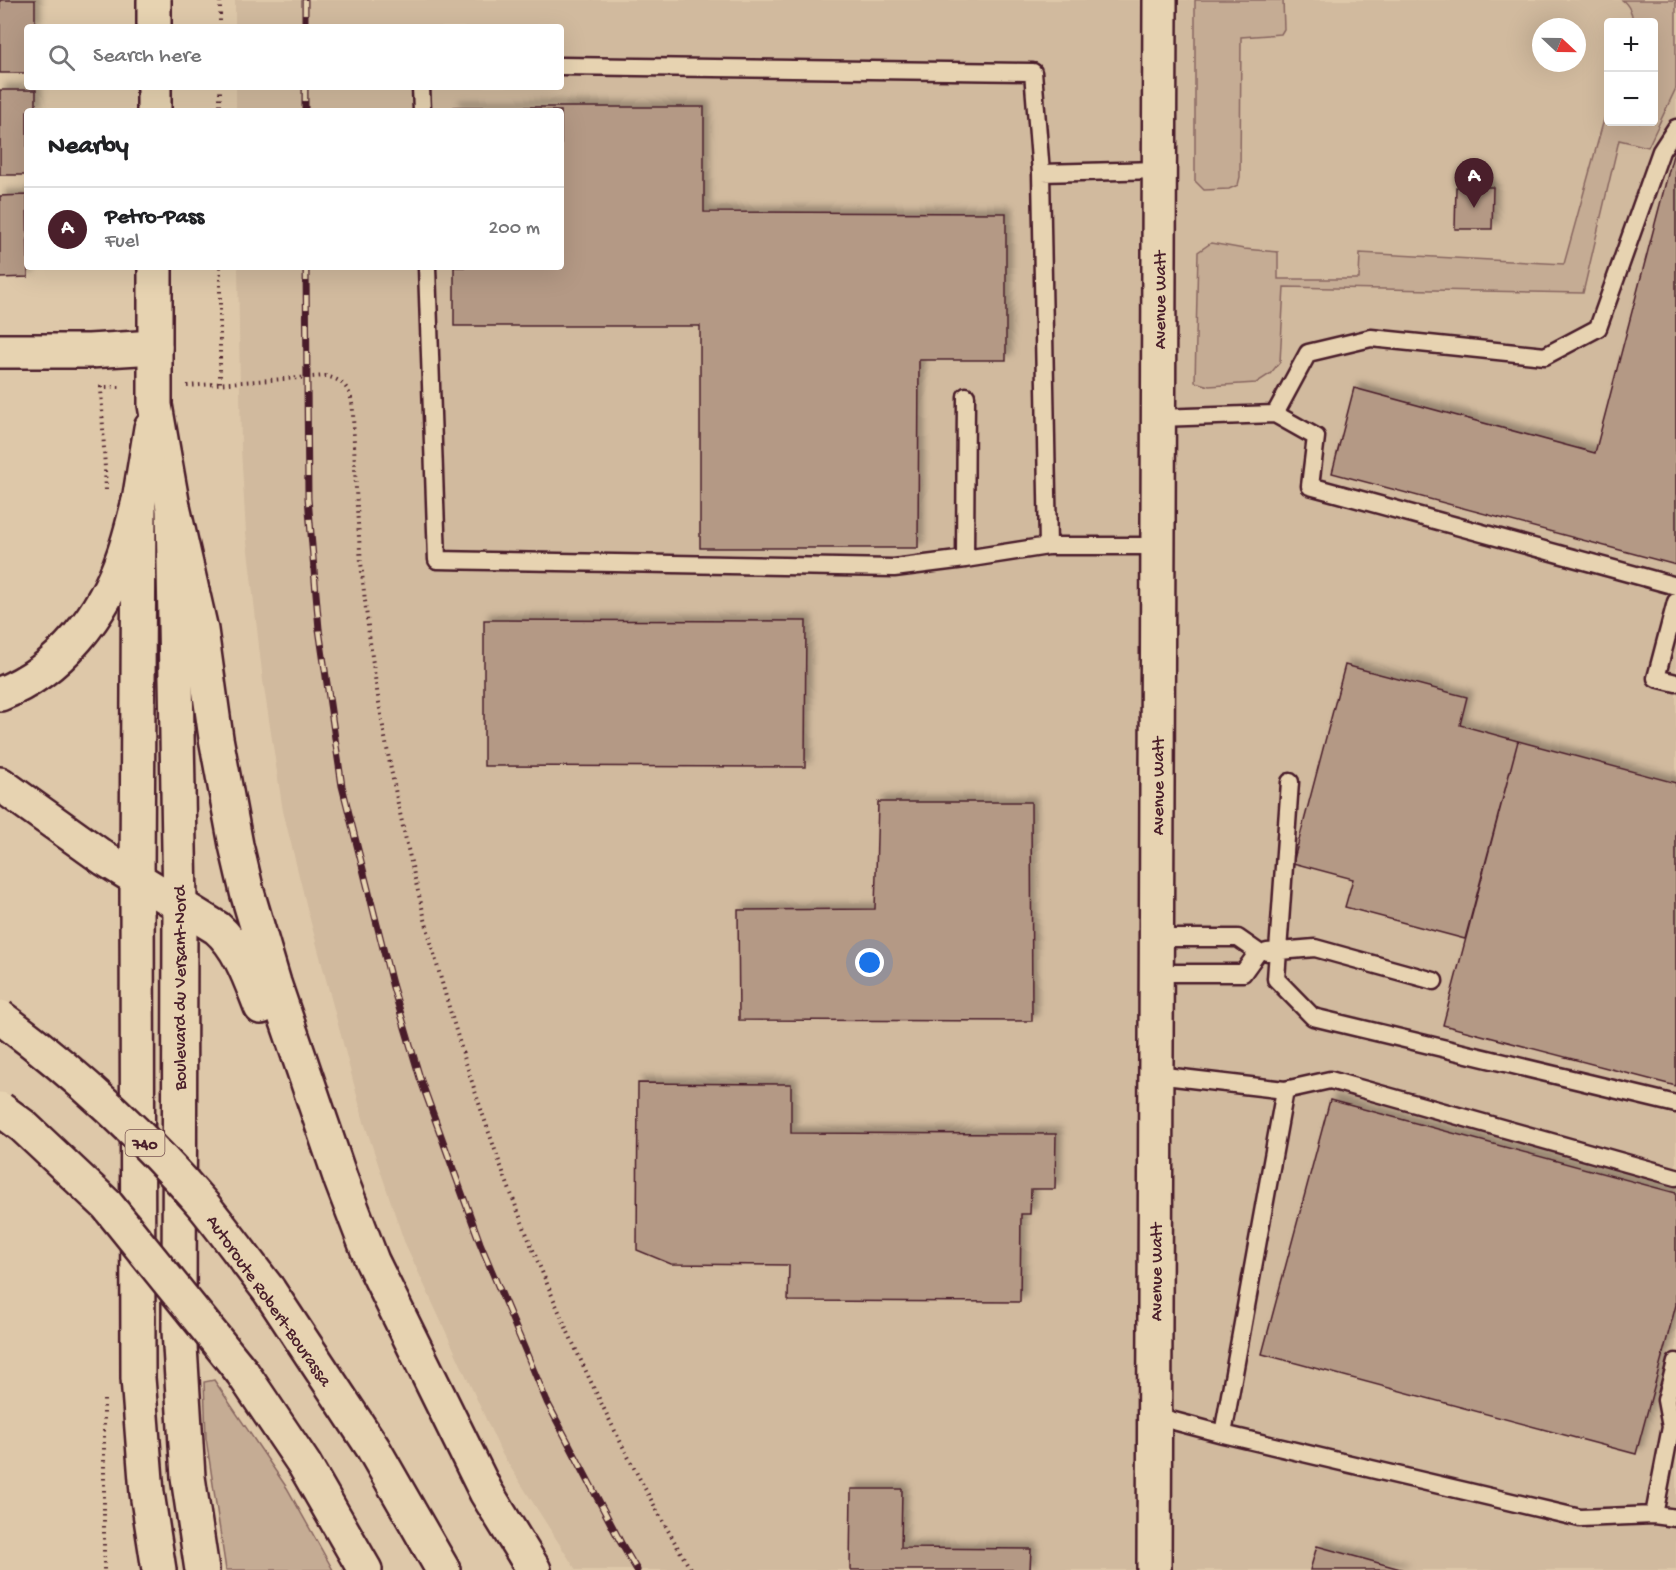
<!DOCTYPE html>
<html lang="en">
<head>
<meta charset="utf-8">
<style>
	body { margin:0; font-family:"Gochi Hand",sans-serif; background:#f6f6f6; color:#202124 }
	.controls { position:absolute; right:18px; top:18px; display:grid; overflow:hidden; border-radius:6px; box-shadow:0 6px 24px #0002 }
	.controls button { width:54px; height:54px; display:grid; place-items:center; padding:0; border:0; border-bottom:2px solid #e0e0e0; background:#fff; color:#202124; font:30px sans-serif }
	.compass { position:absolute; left:1532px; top:18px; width:54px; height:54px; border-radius:50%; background:#fff; box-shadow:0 6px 24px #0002; rotate:112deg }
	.you { position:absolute; left:870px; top:963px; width:21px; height:21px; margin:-15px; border:4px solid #fff; border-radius:50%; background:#1a73e8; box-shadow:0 0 0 9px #1a73e833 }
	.badge { display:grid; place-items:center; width:39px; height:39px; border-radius:50%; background:#4a1f2b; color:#fff; font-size:20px; font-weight:700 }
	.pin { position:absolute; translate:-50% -50px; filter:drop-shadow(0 2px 3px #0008) }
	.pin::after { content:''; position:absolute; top:32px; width:21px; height:18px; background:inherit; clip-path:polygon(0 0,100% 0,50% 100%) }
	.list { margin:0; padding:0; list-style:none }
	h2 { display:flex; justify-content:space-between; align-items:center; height:78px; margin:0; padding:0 24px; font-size:26px }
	h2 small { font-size:20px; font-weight:400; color:#757577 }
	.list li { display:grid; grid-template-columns:39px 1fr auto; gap:18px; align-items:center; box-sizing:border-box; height:84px; padding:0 24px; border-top:2px solid #e0e0e0 }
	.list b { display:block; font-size:22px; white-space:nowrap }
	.list p { margin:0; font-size:20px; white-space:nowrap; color:#757577 }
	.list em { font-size:20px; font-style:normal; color:#757577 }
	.icon { flex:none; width:33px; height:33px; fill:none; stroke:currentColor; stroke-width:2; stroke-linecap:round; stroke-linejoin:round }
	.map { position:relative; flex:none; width:1676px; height:1570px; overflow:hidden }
	.search { position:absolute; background:#fff; box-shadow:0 6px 24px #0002; left:24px; top:24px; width:540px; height:66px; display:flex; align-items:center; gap:15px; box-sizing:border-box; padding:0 21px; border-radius:6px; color:#757577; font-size:22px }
	.panel { position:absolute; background:#fff; box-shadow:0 6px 24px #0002; left:24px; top:108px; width:540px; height:162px; border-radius:6px }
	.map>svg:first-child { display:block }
	.built { fill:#d1ba9e; fill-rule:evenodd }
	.green { fill:#c5ac94; stroke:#886660; stroke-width:1.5 }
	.building { fill:#b49985; stroke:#4a1f2b; stroke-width:1.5; filter:url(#shadow) }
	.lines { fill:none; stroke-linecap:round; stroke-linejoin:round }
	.service-casing { stroke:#4a1f2b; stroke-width:21 }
	.minor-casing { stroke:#4a1f2b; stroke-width:38 }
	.tertiary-casing { stroke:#4a1f2b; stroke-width:38 }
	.secondary-casing { stroke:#4a1f2b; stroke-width:38 }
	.motorway-casing { stroke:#4a1f2b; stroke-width:38 }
	.path { stroke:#4a1f2b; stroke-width:4; stroke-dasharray:1.5 4.5; stroke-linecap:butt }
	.service { stroke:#e7d3b1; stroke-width:16 }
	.minor { stroke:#e7d3b1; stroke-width:33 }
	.tertiary { stroke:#e7d3b1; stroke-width:33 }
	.secondary { stroke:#e7d3b1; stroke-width:33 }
	.motorway { stroke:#e7d3b1; stroke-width:33 }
	.rail-casing { stroke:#4a1f2b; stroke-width:7 }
	.rail { stroke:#e7d3b1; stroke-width:4.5; stroke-dasharray:14; stroke-linecap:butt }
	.motorway-bridge-casing { stroke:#4a1f2b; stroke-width:38; stroke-linecap:butt }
	.motorway-bridge { stroke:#e7d3b1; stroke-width:33 }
	.labels { text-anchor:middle; stroke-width:6; stroke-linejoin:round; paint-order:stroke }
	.shield { fill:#e7d3b1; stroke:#795553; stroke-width:1.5 }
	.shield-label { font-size:16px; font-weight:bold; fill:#4a1f2b }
	.street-label { font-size:18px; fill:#4a1f2b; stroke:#e7d3b1 }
</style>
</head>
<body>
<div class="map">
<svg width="1676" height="1570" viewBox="0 0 1676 1570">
	<defs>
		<filter id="shadow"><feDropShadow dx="5.5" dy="-5.5" stdDeviation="3" flood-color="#0004"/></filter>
	</defs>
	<rect width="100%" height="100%" fill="#dec8a9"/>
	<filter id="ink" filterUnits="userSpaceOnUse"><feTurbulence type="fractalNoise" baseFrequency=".0167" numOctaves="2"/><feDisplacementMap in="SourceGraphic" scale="12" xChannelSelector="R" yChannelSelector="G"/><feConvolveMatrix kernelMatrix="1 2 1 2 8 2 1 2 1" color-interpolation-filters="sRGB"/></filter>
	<g filter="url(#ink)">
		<!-- built -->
		<path class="built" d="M 235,0 L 1676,0 L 1676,1570 L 576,1570 L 502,1454 L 404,1241 L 364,1122 L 307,908 L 283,811 L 263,681 L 246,533 L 241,449 L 238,267 L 561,267 L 561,111 L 236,111 L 236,87 L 561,87 L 561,27 L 235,27 ZM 1608,22 L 1654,22 L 1654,122 L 1608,122 ZM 1541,27 L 1577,27 L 1577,63 L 1541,63 Z"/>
		<!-- green -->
		<path class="green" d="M 1195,0 L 1283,0 L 1284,29 L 1281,34 L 1241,37 L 1240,177 L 1238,185 L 1229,189 L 1204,190 L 1195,181 Z
			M 1622,0 L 1676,0 L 1676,88 L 1648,147 L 1619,140 L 1583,293 L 1284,287 L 1280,362 L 1270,374 L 1256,383 L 1209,386 L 1195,382 L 1198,252 L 1211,243 L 1244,249 L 1278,252 L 1278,279 L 1359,279 L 1360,253 L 1564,264 L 1608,105 L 1608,122 L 1654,122 L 1654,22 L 1632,22 C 1634,15 1628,4 1622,0 Z
			M 214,1380 L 287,1488 L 333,1570 L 226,1570 L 206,1438 L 204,1382 Z"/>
		<!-- building -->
		<path class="building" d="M 0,0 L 35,0 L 35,27 L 27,27 L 27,73 L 0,73 Z
			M 0,90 L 36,90 L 36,111 L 27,111 L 27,175 L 0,175 Z
			M 454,107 L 704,107 L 704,212 L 1006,213 L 1006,360 L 919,360 L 918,548 L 700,548 L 700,326 L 454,326 L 454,267 L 561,267 L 561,111 L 454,111 Z
			M 1674,151 L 1676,151 L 1676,565 L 1332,473 L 1354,388 L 1595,453 Z
			M 1456,187 L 1493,187 L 1492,229 L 1455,229 Z
			M 27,195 L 28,277 L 0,278 L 0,196 Z
			M 484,620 L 806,621 L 805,767 L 484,766 Z
			M 1345,665 L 1467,697 L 1460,725 L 1518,741 L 1465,939 L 1345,907 L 1353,879 L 1293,863 Z
			M 1518,741 L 1676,783 L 1676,1086 L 1443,1025 Z
			M 878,802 L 1031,802 L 1032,1021 L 739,1020 L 738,910 L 875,909 Z
			M 638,1083 L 791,1084 L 791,1133 L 1056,1134 L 1055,1189 L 1031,1189 L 1030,1214 L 1021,1214 L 1020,1302 L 788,1301 L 789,1265 L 671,1264 L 637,1250 Z
			M 1330,1100 L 1676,1193 L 1676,1305 L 1636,1454 L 1262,1354 Z
			M 851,1489 L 902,1489 L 901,1548 L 1031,1549 L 1030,1570 L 850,1570 Z
			M 1317,1546 L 1404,1570 L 1310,1570 Z"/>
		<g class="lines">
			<defs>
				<path id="service" d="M 561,66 L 1033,72 L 1041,173
					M 421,87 L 422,111
					M 427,267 L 437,560 L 894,568 L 965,559
					M 966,396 L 965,559 L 1048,546
					M 1275,414 L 1316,437 L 1310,486 L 1676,586
					M 1158,418 L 1275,414 L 1308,353 L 1371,338 L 1545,356 L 1598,328 L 1661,151 L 1676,128
					M 1158,546 L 1048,546 L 1041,173 L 1160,170
					M 1676,602 L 1656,678 L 1676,683
					M 1290,782 L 1276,979 L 1313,1017 L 1676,1104
					M 1267,952 L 1315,948 L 1434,981
					M 1157,973 L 1243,973 L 1258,952 L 1238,938 L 1157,938
					M 1156,1075 L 1285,1090 L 1223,1434
					M 1285,1090 L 1330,1080 L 1676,1177
					M 1155,1416 L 1223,1434 L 1580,1518 L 1654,1515 L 1676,1518
					M 1654,1515 L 1671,1427 L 1666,1400 L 1676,1362"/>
				<path id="minor" d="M 0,351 L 89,351 L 155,347"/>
				<g id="tertiary">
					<path d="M 154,0 L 154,27"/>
					<path d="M 154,87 L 154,111"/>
					<path d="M 155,267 L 155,405 L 173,507 L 180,904"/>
					<path d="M 137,879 L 139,501 L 151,428"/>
					<path id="s1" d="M 1154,1570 L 1160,0"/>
				</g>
				<path id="secondary" d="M 137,879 L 138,1378 L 147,1493 L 159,1570
					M 180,904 L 179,1330 L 188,1477 L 202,1570"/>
				<path id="motorway" d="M 173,507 L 201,630 L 216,738 L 236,845 L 247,892 L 274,983 L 341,1180 L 372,1261 L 486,1492 L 534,1570
					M 0,694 C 60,671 104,614 124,554 C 130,537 134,519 139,501
					M 0,784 L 105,859 L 217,928 C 240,948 250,979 261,1007
					M 268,1289 L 373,1448 L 443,1570
					M 242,1372 L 304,1464 L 365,1570"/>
			</defs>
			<!-- service casing -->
			<use href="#service" class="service-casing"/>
			<!-- minor casing -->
			<use href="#minor" class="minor-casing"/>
			<!-- tertiary casing -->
			<use href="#tertiary" class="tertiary-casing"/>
			<!-- secondary casing -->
			<use href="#secondary" class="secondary-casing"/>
			<!-- motorway casing -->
			<use href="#motorway" class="motorway-casing"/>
			<!-- path -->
			<path class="path" d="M 220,27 L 220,0
				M 220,111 L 220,87
				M 220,267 L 220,383
				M 187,386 L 326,376 C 347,381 352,393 353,413 C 355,479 358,544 366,609 C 378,716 400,822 427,927 C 485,1152 572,1369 691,1570
				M 106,490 L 101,387 L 123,387
				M 104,1400 L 104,1570"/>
			<!-- service -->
			<use href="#service" class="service"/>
			<!-- minor -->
			<use href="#minor" class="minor"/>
			<!-- tertiary -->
			<use href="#tertiary" class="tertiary"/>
			<!-- secondary -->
			<use href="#secondary" class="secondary"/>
			<!-- motorway -->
			<use href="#motorway" class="motorway"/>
			<defs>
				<path id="rail" d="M 305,0 L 305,27
					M 305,87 L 305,111
					M 306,267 L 308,498 L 319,629 L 342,786 L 392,984 L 420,1078 L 480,1243 L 547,1402 L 621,1543 L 637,1570"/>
			</defs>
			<!-- rail casing -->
			<use href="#rail" class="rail-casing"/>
			<!-- rail -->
			<use href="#rail" class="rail"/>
			<defs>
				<path id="motorway-bridge" d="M 0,1017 C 74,1072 144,1136 204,1206 C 226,1233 247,1262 268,1289
					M 0,1109 L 23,1126 L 107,1205 L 242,1372"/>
			</defs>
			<!-- motorway-bridge casing -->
			<use href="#motorway-bridge" class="motorway-bridge-casing"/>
			<!-- motorway-bridge -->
			<use href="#motorway-bridge" class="motorway-bridge"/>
		</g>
	</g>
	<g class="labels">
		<!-- shield labels -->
		<rect class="shield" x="125.5" y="1130" width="39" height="26" rx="4.5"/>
		<g class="shield-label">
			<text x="145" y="1149">740</text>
		</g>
		<!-- street labels -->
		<g class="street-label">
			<text dy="6" stroke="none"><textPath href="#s1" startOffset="1270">Avenue Watt</textPath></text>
			<text dy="6" stroke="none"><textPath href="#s1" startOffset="784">Avenue Watt</textPath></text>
			<text transform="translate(179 988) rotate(-90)" y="6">Boulevard du Versant-Nord</text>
			<text dy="6" stroke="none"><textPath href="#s1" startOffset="298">Avenue Watt</textPath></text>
			<text transform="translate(270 1300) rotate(55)" y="6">Autoroute Robert-Bourassa</text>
		</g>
	</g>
</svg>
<div class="controls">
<button>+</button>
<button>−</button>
</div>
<svg class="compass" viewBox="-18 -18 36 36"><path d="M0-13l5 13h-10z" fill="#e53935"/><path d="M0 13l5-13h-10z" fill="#757577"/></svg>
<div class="you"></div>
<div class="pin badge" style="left:1474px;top:208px">A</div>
<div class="search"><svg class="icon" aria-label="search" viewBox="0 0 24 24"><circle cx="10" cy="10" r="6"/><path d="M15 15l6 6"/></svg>Search here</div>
<section class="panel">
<h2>Nearby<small></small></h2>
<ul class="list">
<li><span class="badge">A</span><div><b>Petro-Pass</b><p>Fuel</p></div><em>200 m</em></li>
</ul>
</section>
</div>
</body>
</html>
